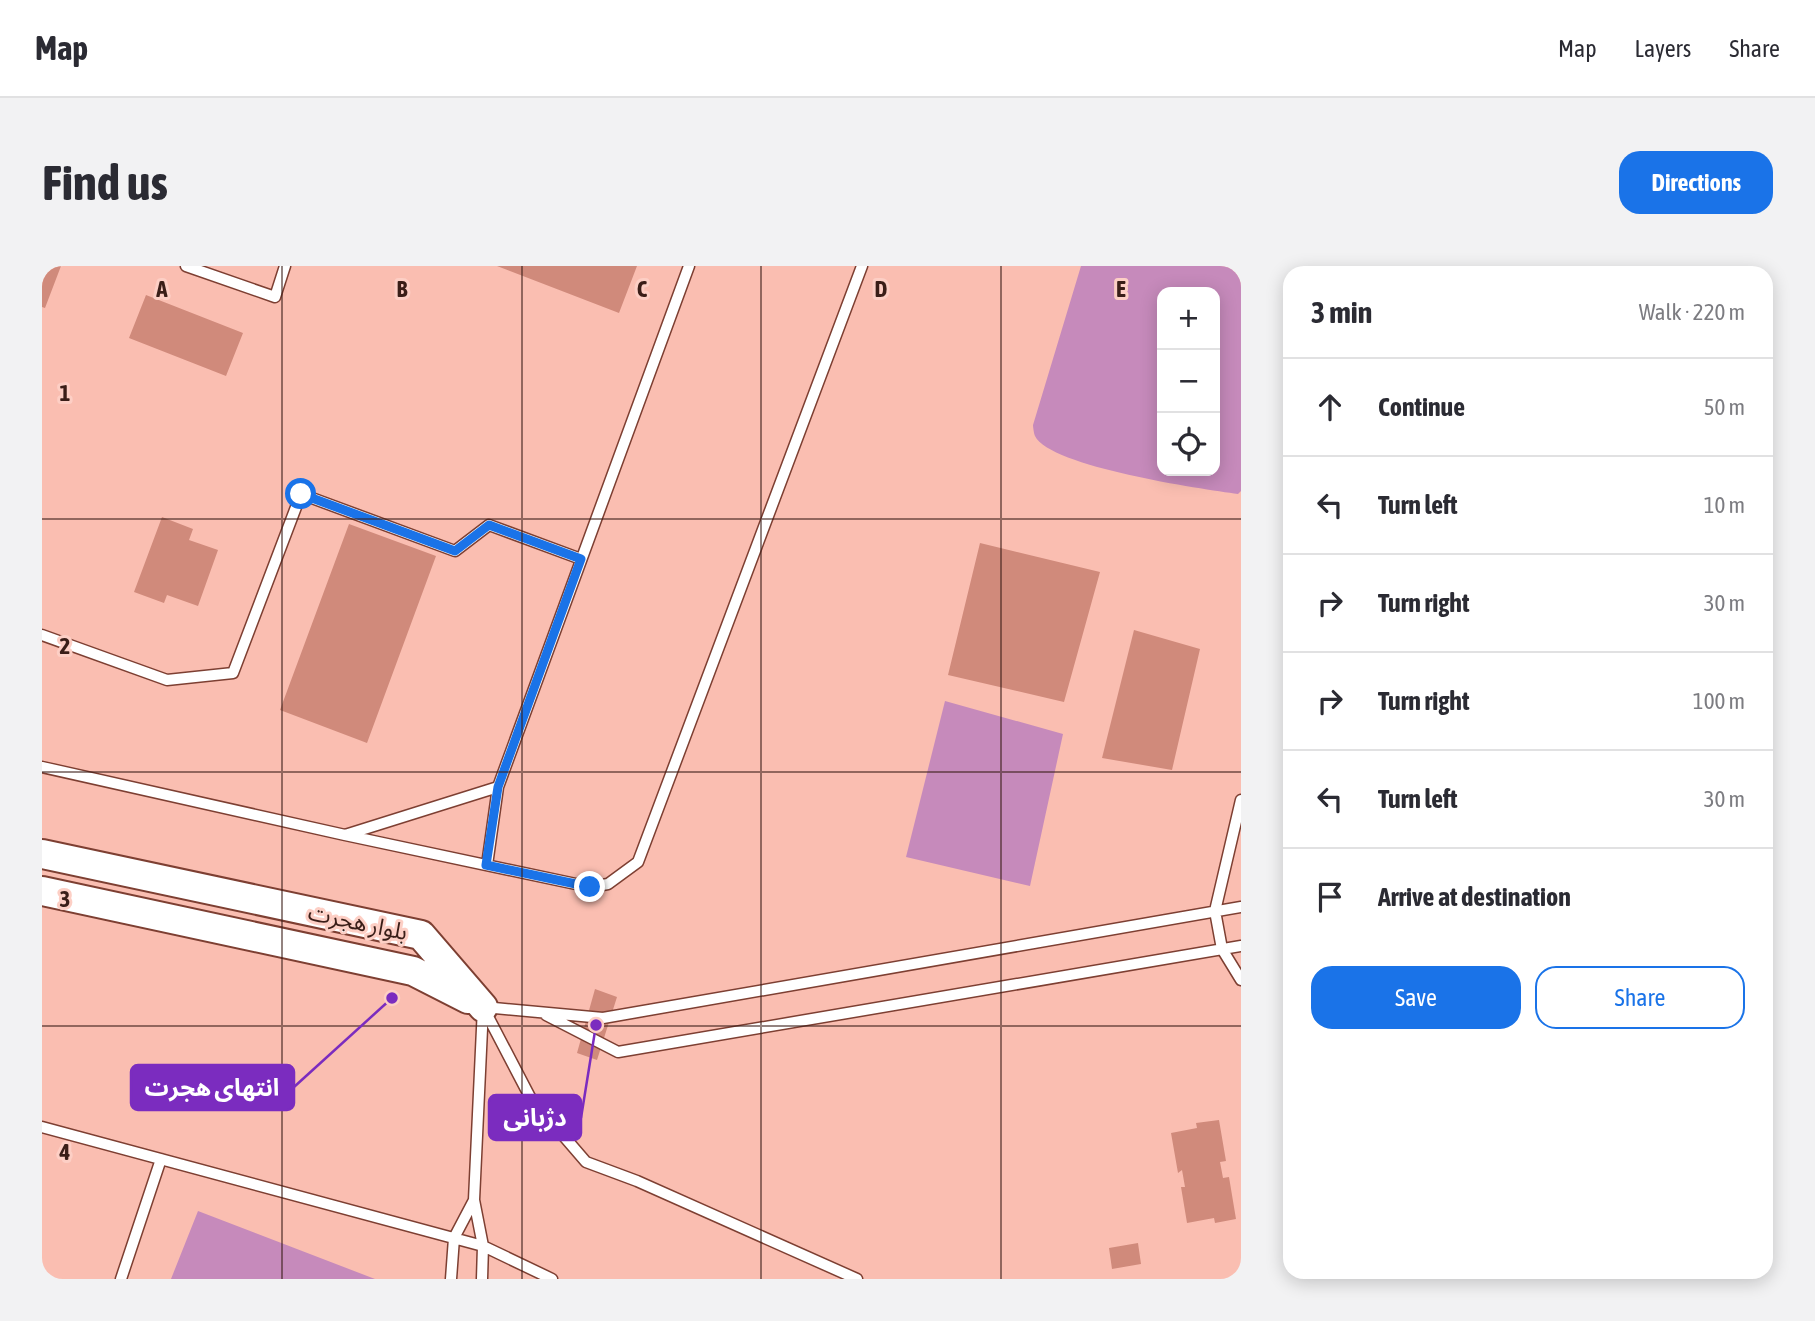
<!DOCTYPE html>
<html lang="en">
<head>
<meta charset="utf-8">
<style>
	body { margin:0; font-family:"Asap Condensed","Noto Sans Arabic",sans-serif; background:#f2f2f3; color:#2b2b33 }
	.controls { position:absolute; right:21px; top:21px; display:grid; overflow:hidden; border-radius:14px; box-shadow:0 4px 18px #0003 }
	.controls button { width:63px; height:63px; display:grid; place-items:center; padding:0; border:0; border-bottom:2px solid #e1e1e2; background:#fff; color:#2b2b33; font:35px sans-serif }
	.stop { position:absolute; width:21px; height:21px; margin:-16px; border:5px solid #1a73e8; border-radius:50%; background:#fff }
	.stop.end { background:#1a73e8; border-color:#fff; box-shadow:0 2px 7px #0008 }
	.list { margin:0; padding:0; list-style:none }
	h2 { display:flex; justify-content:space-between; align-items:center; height:91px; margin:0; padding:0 28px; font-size:30px }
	h2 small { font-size:23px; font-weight:400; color:#7c7c81 }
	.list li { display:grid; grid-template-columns:46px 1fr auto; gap:21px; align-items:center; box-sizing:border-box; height:98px; padding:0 28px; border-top:2px solid #e1e1e2 }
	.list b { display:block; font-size:26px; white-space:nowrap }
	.list em { font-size:23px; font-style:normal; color:#7c7c81 }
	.actions { display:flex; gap:14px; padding:21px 28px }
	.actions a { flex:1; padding:16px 0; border:2px solid #1a73e8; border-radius:21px; text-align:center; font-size:24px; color:#1a73e8 }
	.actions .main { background:#1a73e8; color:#fff }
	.icon { flex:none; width:38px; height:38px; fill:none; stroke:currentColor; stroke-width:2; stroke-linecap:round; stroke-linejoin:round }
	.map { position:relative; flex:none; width:1199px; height:1013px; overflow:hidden; border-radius:21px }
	header { display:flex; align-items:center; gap:42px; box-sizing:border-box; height:98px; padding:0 35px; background:#fff; border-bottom:2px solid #e1e1e2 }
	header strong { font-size:33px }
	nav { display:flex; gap:38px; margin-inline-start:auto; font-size:24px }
	.intro { display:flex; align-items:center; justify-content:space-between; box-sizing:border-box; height:168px; padding:0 42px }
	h1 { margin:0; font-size:49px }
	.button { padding:18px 32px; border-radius:21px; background:#1a73e8; color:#fff; font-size:24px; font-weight:700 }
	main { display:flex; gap:42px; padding:0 42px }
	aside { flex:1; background:#fff; border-radius:21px; box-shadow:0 4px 18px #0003 }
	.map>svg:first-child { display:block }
	.green { fill:#c68abb; fill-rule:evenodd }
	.building { fill:#d08a7b }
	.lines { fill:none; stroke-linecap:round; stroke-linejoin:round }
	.service-casing { stroke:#7d3f32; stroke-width:13 }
	.secondary-casing { stroke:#7d3f32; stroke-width:32 }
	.service { stroke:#fff; stroke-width:10 }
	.secondary { stroke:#fff; stroke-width:28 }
	.route { stroke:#1a73e8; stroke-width:9 }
	.grid { fill:none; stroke:#3a1e18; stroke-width:2; stroke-opacity:0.55 }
	.labels { text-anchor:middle; stroke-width:6; stroke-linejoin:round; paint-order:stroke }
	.street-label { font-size:23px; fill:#3a1e18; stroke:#fdcfc5 }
	.grid-label { font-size:23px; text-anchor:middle; font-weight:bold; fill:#3a1e18; stroke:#fdcfc5; stroke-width:6; stroke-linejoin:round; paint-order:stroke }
	.leader { fill:none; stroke:#7b2cbf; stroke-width:2.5 }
	.callout-dot { fill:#7b2cbf; stroke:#fdcfc5; stroke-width:2.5 }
	.callout { fill:#7b2cbf; stroke:#7b2cbf; stroke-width:2.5 }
	.callout-label { font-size:24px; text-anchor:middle; font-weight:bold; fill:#fff }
</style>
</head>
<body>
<header>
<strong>Map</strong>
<nav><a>Map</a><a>Layers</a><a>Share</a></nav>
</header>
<div class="intro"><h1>Find us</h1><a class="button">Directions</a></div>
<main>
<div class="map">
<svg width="1199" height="1013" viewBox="0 0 1199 1013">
	<rect width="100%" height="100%" fill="#fabeb1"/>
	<!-- green -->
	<path class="green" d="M 1039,0 L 1199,0 L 1199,225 L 1196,228 C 1160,223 1008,201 993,170 C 992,168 991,161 991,159 ZM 1173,26 L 1173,205 L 1120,205 L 1120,26 Z
		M 903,435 L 1021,468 L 988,620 L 864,591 Z
		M 156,945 L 333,1013 L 129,1013 Z"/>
	<!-- building -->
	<path class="building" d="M 0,0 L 19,0 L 3,42 L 0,41 Z
		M 455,0 L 595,0 L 577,47 Z
		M 104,29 L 201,67 L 184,110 L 87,72 Z
		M 120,251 L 151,263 L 147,274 L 176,284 L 156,340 L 125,329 L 122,337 L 92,326 Z
		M 307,258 L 394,290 L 325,477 L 238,444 Z
		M 938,277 L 1058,306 L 1022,436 L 906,409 Z
		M 1092,364 L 1158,383 L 1130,504 L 1060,492 Z
		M 553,723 L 575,731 L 555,794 L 535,787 Z
		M 1177,854 L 1184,895 L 1178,896 L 1181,912 L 1187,911 L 1194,953 L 1173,957 L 1172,952 L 1145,957 L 1139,921 L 1143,921 L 1140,904 L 1136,907 L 1129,867 L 1155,862 L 1154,857 Z
		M 1096,977 L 1099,998 L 1070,1003 L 1067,982 Z"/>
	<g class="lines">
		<defs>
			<path id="service" d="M 144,0 L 233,31 L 243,0
				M 0,369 L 125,414 L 191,407 L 259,228 L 413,285 L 447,259 L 539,293
				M 0,501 L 303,569 L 456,521 L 647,0
				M 1199,534 L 1173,645 L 1180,683 L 1199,714
				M 303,569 L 548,621 L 566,618 L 596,596 L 820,0
				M 445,599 L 456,521
				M 441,741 L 488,831 L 544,896 L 595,915 L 815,1013
				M 442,741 L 561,752 L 1199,641
				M 504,749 L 576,786 L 1199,680
				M 0,861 L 441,980 L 510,1013
				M 79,1013 L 119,893
				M 409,1013 L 412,972 L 432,934
				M 440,1013 L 441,980 L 432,934 L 441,741"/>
			<path id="secondary" d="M 0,588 L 379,669 L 441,741
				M 0,625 L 371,705 L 426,733"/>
		</defs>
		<!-- service casing -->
		<use href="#service" class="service-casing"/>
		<!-- secondary casing -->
		<use href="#secondary" class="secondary-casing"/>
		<!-- service -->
		<use href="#service" class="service"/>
		<!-- secondary -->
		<use href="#secondary" class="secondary"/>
	</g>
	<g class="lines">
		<!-- route -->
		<path class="route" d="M 259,228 L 413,285 L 447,259 L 539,293 L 456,521 L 444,599 L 548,621"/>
	</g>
	<!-- grid -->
	<path class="grid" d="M 240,0 L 240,1013M 480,0 L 480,1013M 719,0 L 719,1013M 959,0 L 959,1013M 0,253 L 1199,253M 0,506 L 1199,506M 0,760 L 1199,760"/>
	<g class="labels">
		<!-- street labels -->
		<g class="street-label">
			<text transform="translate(316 656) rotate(12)" y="8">بلوار هجرت</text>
		</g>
	</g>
	<g class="grid-label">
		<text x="120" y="31">A</text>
		<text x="360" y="31">B</text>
		<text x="600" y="31">C</text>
		<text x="839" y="31">D</text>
		<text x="1079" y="31">E</text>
		<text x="23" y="135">1</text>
		<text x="23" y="388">2</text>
		<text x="23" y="641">3</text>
		<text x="23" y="894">4</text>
	</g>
	<!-- callouts -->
	<path class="leader" d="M350 732L252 821M554 759L539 852"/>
	<g class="callout-dot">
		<circle cx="350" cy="732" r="7"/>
		<circle cx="554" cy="759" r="7"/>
	</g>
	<g class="callout">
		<rect x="89" y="799" width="163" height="45" rx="7"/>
		<rect x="447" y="829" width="92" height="45" rx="7"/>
	</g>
	<g class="callout-label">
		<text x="170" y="830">انتهای هجرت</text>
		<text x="493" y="860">دژبانی</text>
	</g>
</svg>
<div class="controls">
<button>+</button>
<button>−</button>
<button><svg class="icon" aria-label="locate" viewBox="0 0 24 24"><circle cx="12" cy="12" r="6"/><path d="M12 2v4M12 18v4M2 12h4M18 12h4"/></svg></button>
</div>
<div class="stop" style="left:259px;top:228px"></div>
<div class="stop end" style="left:548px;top:621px"></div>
</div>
<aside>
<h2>3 min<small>Walk · 220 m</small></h2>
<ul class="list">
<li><svg class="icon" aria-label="ahead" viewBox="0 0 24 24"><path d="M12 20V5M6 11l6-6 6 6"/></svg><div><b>Continue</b></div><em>50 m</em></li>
<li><svg class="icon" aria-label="left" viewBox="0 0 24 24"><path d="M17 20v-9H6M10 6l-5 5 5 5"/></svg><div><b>Turn left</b></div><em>10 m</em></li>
<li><svg class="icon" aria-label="right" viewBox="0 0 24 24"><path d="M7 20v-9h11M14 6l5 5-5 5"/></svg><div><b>Turn right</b></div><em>30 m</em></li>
<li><svg class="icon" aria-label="right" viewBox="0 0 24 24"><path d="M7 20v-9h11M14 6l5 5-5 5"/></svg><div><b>Turn right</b></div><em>100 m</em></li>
<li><svg class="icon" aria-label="left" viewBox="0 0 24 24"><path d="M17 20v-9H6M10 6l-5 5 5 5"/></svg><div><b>Turn left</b></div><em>30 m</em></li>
<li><svg class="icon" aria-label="arrive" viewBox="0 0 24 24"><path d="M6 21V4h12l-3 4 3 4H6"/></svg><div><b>Arrive at destination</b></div></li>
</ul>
<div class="actions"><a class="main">Save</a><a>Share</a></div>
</aside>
</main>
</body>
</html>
